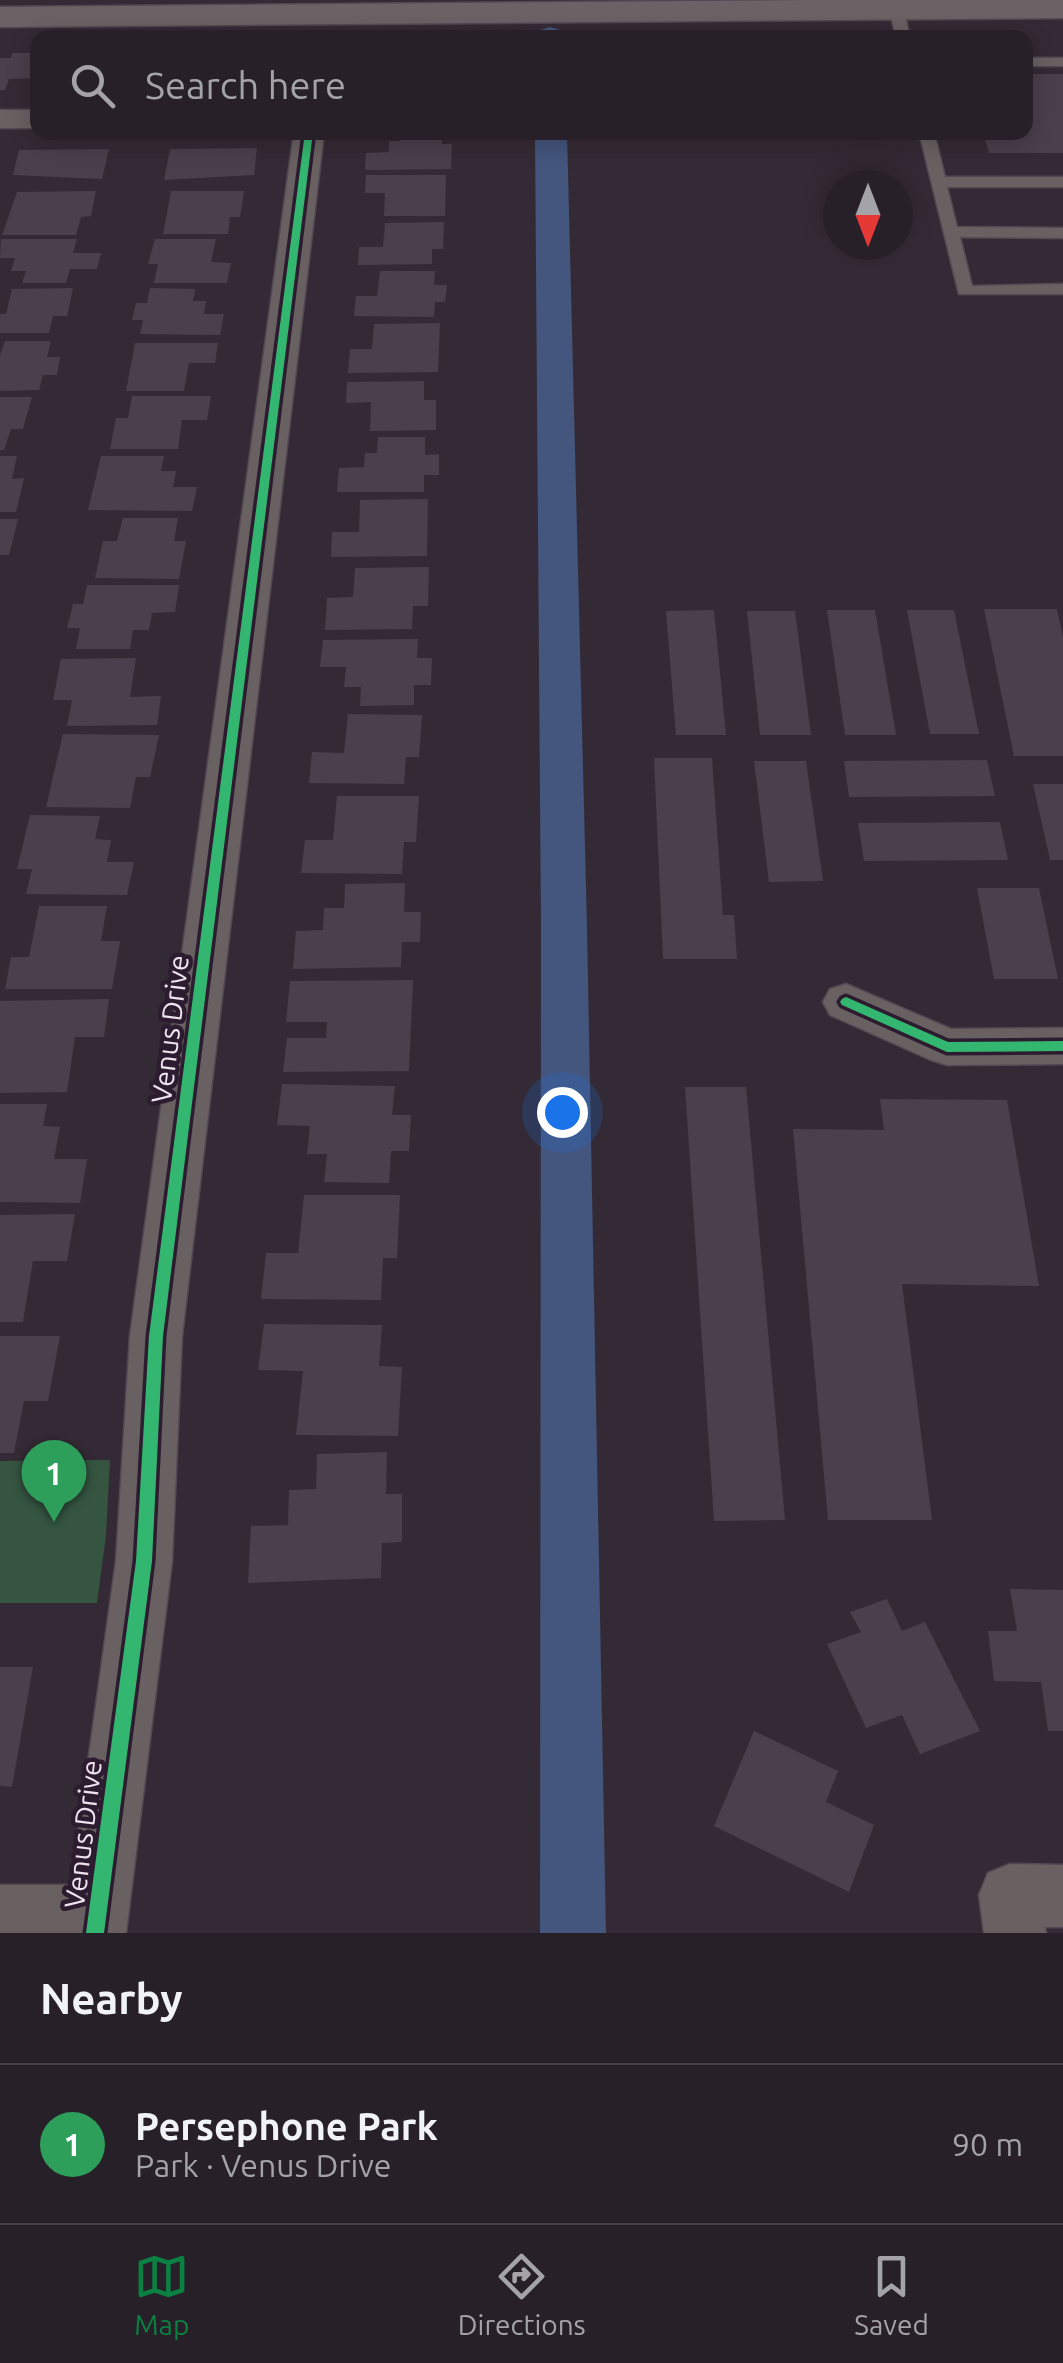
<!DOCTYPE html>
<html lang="en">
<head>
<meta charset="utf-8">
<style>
	body { margin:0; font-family:Ubuntu,sans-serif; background:#2f2830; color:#f1f3f6 }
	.compass { position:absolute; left:823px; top:170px; width:90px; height:90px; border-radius:50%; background:#272028; box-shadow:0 5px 25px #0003; rotate:180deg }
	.you { position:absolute; left:562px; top:1112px; width:35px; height:35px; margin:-25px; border:8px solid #fff; border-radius:50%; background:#1a73e8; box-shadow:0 0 0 15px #1a73e833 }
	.badge { display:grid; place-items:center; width:65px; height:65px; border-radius:50%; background:#0b8043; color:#fff; font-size:32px; font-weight:700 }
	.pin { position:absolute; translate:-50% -82px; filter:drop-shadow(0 2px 5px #0008) }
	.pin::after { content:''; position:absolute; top:52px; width:35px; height:30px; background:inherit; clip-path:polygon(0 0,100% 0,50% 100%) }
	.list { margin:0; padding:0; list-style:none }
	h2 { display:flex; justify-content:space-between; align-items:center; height:130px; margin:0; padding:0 40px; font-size:42px }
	h2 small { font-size:32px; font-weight:400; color:#a4a3a8 }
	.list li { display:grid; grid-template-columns:65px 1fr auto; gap:30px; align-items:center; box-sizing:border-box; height:160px; padding:0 40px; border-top:2px solid #433e45 }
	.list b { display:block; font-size:38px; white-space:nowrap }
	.list p { margin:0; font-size:32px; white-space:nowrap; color:#a4a3a8 }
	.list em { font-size:32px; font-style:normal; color:#a4a3a8 }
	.icon { flex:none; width:55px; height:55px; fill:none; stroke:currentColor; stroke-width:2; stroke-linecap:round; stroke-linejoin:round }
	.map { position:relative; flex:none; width:1063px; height:1933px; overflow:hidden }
	.search { position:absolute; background:#272028; box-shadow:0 5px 25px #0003; left:30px; right:30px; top:30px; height:110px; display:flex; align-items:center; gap:25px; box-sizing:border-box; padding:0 35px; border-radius:20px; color:#a4a3a8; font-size:38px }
	.sheet { height:290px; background:#272028 }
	nav { display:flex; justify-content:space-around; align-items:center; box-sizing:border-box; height:140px; border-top:2px solid #433e45; background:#272028; font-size:28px; color:#a4a3a8 }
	nav a { display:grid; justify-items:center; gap:5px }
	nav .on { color:#0b8043 }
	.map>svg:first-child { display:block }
	.green { fill:#355541 }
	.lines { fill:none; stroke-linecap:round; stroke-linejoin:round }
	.canal { fill:#44567d; fill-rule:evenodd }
	.building { fill:#4a3f4c }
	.lane-casing { stroke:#514852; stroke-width:3 }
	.street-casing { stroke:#514852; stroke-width:3 }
	.secondary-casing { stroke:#514852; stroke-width:3 }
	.lane { fill:#696062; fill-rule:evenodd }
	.street { fill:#696062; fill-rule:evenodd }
	.secondary { fill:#6c6164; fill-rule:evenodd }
	.cycleway-casing { stroke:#2d1c30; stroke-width:7 }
	.cycleway { fill:#33b770; fill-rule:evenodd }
	.labels { text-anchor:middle; stroke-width:9; stroke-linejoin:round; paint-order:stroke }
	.street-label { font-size:28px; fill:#efe3f0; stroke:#2d1c30 }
</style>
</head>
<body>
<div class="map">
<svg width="1063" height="1933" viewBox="0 0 1063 1933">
	<rect width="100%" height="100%" fill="#342a35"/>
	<!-- green -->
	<path class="green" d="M 110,1460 L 106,1535 L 97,1603 L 0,1603 L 0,1461 Z"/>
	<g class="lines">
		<!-- canal -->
		<path class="canal" d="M 550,27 L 560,30 L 565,38 L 535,38 L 540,30 Z
			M 535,132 L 567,132 L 587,927 L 606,1933 L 540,1933 L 541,927 Z"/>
	</g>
	<!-- building -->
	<path class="building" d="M 12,53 L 38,53 L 38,78 L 9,79 L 5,90 L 0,90 L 0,58 L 11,58 Z
		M 1026,74 L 1063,74 L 1063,153 L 989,153 L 983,132 L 1026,132 Z
		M 401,132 L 442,132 L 442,144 L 452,144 L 451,169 L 365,170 L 366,153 L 389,152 L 389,141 L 400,141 Z
		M 257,148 L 254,175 L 164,180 L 170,149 Z
		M 109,149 L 102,179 L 13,175 L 19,150 Z
		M 366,175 L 446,175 L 445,216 L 384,216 L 385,193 L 365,193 Z
		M 96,191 L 91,216 L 81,217 L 76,235 L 2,235 L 17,192 Z
		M 171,191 L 244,191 L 240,217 L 230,217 L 228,234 L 163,234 Z
		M 444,222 L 443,249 L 432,249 L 432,264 L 358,265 L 359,247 L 383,247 L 385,223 Z
		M 1,239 L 77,239 L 73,253 L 101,253 L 97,269 L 70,269 L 66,283 L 22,283 L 26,271 L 11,271 L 15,258 L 0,258 Z
		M 155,239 L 216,239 L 211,262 L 231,263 L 227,283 L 154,283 L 158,264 L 148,264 Z
		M 380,271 L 435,271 L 434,285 L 447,285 L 445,302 L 435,302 L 434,317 L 354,316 L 356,296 L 377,296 Z
		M 73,288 L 67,316 L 53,316 L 49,333 L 0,333 L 0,314 L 6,314 L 12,289 Z
		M 150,288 L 195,289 L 193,301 L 206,301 L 204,314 L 224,314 L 220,335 L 140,334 L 143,320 L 132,320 L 136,303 L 147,303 Z
		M 440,323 L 438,372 L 348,373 L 350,349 L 372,349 L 374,324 Z
		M 5,341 L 51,341 L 47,357 L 60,357 L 57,375 L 43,375 L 39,390 L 0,391 L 0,355 Z
		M 135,343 L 218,343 L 215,363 L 189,363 L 184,391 L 126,391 Z
		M 424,381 L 424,400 L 436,400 L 436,430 L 370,431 L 371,402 L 346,403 L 347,382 Z
		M 132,396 L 211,396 L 207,420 L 182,420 L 178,449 L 110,449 L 116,418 L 128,418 Z
		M 0,397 L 32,397 L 23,429 L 11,429 L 4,450 L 0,450 Z
		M 378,437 L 425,437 L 425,455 L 439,454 L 439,475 L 424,475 L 424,492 L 337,492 L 339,468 L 364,467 L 365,453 L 377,453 Z
		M 0,456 L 17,456 L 12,479 L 24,478 L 16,512 L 0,512 Z
		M 101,456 L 164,456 L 161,471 L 176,471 L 173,487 L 197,487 L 192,511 L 88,510 Z
		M 428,499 L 427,556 L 331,557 L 332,532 L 359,532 L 360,500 Z
		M 123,518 L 178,518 L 174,541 L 186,541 L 179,579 L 95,578 L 103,541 L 117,541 Z
		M 0,519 L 18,519 L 9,555 L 0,555 Z
		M 429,567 L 428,606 L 413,606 L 412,629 L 325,630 L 327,598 L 353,597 L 355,568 Z
		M 87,585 L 179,585 L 175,612 L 152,613 L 149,630 L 133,630 L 130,649 L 76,649 L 80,628 L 67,628 L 73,604 L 83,604 Z
		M 984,609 L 1057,609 L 1063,637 L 1063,756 L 1014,756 Z
		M 714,610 L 726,735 L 676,735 L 666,611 Z
		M 827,610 L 875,610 L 896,735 L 845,735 Z
		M 907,610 L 954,610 L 979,734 L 930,734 Z
		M 747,611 L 795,611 L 811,735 L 760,735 Z
		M 418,639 L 417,658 L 432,658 L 431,685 L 414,685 L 414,705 L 360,706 L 361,687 L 344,687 L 346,667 L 320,667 L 323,640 Z
		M 136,658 L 130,697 L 161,696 L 157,725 L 67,726 L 72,700 L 53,700 L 61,659 Z
		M 348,714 L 422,715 L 419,757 L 406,757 L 404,784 L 309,783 L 312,752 L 344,753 Z
		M 63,734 L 159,735 L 150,777 L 136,777 L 130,808 L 46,807 Z
		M 654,758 L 712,758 L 723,915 L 734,915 L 737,959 L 663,959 Z
		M 987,760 L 995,796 L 849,797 L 844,761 Z
		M 754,761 L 806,761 L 823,881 L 769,882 Z
		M 1033,784 L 1063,784 L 1063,860 L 1050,860 Z
		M 337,796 L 419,796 L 416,842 L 404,842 L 402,874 L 301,873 L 305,840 L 333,840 Z
		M 30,815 L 100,816 L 95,839 L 111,840 L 107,862 L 134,862 L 127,895 L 26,894 L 32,869 L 17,869 Z
		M 1000,822 L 1008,860 L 864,861 L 858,823 Z
		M 405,883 L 404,912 L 421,912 L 420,942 L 402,942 L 401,967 L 293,969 L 296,931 L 323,930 L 324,908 L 344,908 L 345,884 Z
		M 977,888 L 1039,888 L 1058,979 L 994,979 Z
		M 39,906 L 107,906 L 101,941 L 120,941 L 112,989 L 5,989 L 11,957 L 29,957 Z
		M 413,980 L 409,1071 L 283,1072 L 287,1038 L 326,1038 L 327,1022 L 286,1022 L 290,981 Z
		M 109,999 L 104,1037 L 75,1037 L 67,1092 L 0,1093 L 0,1001 Z
		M 282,1084 L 395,1086 L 392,1115 L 411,1115 L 409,1151 L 391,1151 L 389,1183 L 324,1182 L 327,1154 L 307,1154 L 310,1126 L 277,1125 Z
		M 685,1087 L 746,1087 L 785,1520 L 714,1521 Z
		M 880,1099 L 1007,1100 L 1039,1286 L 902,1284 L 932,1520 L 828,1520 L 793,1129 L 884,1130 Z
		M 0,1104 L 47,1104 L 43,1126 L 60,1127 L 54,1159 L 87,1159 L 80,1203 L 0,1202 Z
		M 304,1195 L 400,1195 L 397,1258 L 383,1258 L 381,1300 L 261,1299 L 266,1253 L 298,1253 Z
		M 75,1214 L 67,1261 L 33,1261 L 23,1322 L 0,1322 L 0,1215 Z
		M 264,1324 L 382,1325 L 379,1366 L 402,1367 L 398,1436 L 296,1435 L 303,1371 L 258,1370 Z
		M 0,1336 L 60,1336 L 48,1401 L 24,1401 L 14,1453 L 0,1453 Z
		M 387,1452 L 386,1494 L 402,1494 L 402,1542 L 382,1543 L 381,1578 L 248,1583 L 251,1526 L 288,1525 L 289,1490 L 316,1489 L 317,1454 Z
		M 1010,1589 L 1063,1590 L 1063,1731 L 1048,1731 L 1041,1682 L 994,1681 L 988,1631 L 1017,1631 Z
		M 887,1599 L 902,1631 L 925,1622 L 980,1731 L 920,1754 L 902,1715 L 866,1728 L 827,1644 L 861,1632 L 850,1612 Z
		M 0,1667 L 33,1667 L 12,1787 L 0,1786 Z
		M 754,1731 L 838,1771 L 826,1802 L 874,1825 L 849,1892 L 714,1826 Z"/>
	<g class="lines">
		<defs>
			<path id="lane" d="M 897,7 L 904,11 L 910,38 L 896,38 L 890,11 Z
				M 1026,58 L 1063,58 L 1063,66 L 1026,66 Z
				M 919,132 L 934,132 L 945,177 L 1063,177 L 1063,187 L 947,187 L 957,227 L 1063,228 L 1063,238 L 960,237 L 972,286 L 1063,284 L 1063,294 L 959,294 Z"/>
			<path id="street" d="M 0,110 L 38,110 L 38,128 L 0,128 Z
				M 294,132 L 324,132 L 182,1336 L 172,1561 L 126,1933 L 0,1933 L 0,1885 L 71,1885 L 116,1561 L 130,1336 Z
				M 846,984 L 951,1029 L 1063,1028 L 1063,1064 L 947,1065 L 931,1060 L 830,1015 L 823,1002 L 830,989 Z
				M 1010,1864 L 1063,1865 L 1063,1927 L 1045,1927 L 1046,1933 L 984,1933 L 979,1895 L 988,1873 Z"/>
			<path id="secondary" d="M 810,0 L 1063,0 L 1063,18 L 0,27 L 0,7 Z"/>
		</defs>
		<!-- lane casing -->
		<use href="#lane" class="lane-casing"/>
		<!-- street casing -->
		<use href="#street" class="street-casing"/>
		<!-- secondary casing -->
		<use href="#secondary" class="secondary-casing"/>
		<!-- lane -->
		<use href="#lane" class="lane"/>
		<!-- street -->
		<use href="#street" class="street"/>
		<!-- secondary -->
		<use href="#secondary" class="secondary"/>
		<defs>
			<path id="cycleway" d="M 305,132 L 313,132 L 163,1336 L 152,1561 L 104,1933 L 86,1933 L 136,1561 L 149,1336 Z
				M 846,997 L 948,1042 L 1063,1041 L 1063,1051 L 947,1052 L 842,1005 L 840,1002 L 842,999 Z"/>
		</defs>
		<!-- cycleway casing -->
		<use href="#cycleway" class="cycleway-casing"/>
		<!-- cycleway -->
		<use href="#cycleway" class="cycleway"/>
	</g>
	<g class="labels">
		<!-- street labels -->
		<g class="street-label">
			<text transform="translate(170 1029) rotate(-83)" y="10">Venus Drive</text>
			<text transform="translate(83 1834) rotate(-83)" y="10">Venus Drive</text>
		</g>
	</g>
</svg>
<svg class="compass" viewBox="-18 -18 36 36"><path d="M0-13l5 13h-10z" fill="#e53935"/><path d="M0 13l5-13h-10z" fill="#a4a3a8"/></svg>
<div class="you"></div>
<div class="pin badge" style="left:54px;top:1522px;background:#2e9e5b">1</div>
<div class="search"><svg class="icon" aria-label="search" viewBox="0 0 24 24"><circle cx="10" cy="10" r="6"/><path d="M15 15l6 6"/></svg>Search here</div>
</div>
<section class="sheet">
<h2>Nearby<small></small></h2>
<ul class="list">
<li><span class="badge" style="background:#2e9e5b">1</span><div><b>Persephone Park</b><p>Park · Venus Drive</p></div><em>90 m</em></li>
</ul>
</section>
<nav>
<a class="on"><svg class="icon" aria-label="map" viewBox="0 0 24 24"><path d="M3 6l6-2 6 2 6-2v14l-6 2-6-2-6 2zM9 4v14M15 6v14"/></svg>Map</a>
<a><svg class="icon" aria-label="directions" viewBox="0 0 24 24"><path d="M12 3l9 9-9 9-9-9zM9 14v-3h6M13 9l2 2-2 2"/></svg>Directions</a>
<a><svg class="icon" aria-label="saved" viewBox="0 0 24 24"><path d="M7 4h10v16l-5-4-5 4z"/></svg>Saved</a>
</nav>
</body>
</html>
